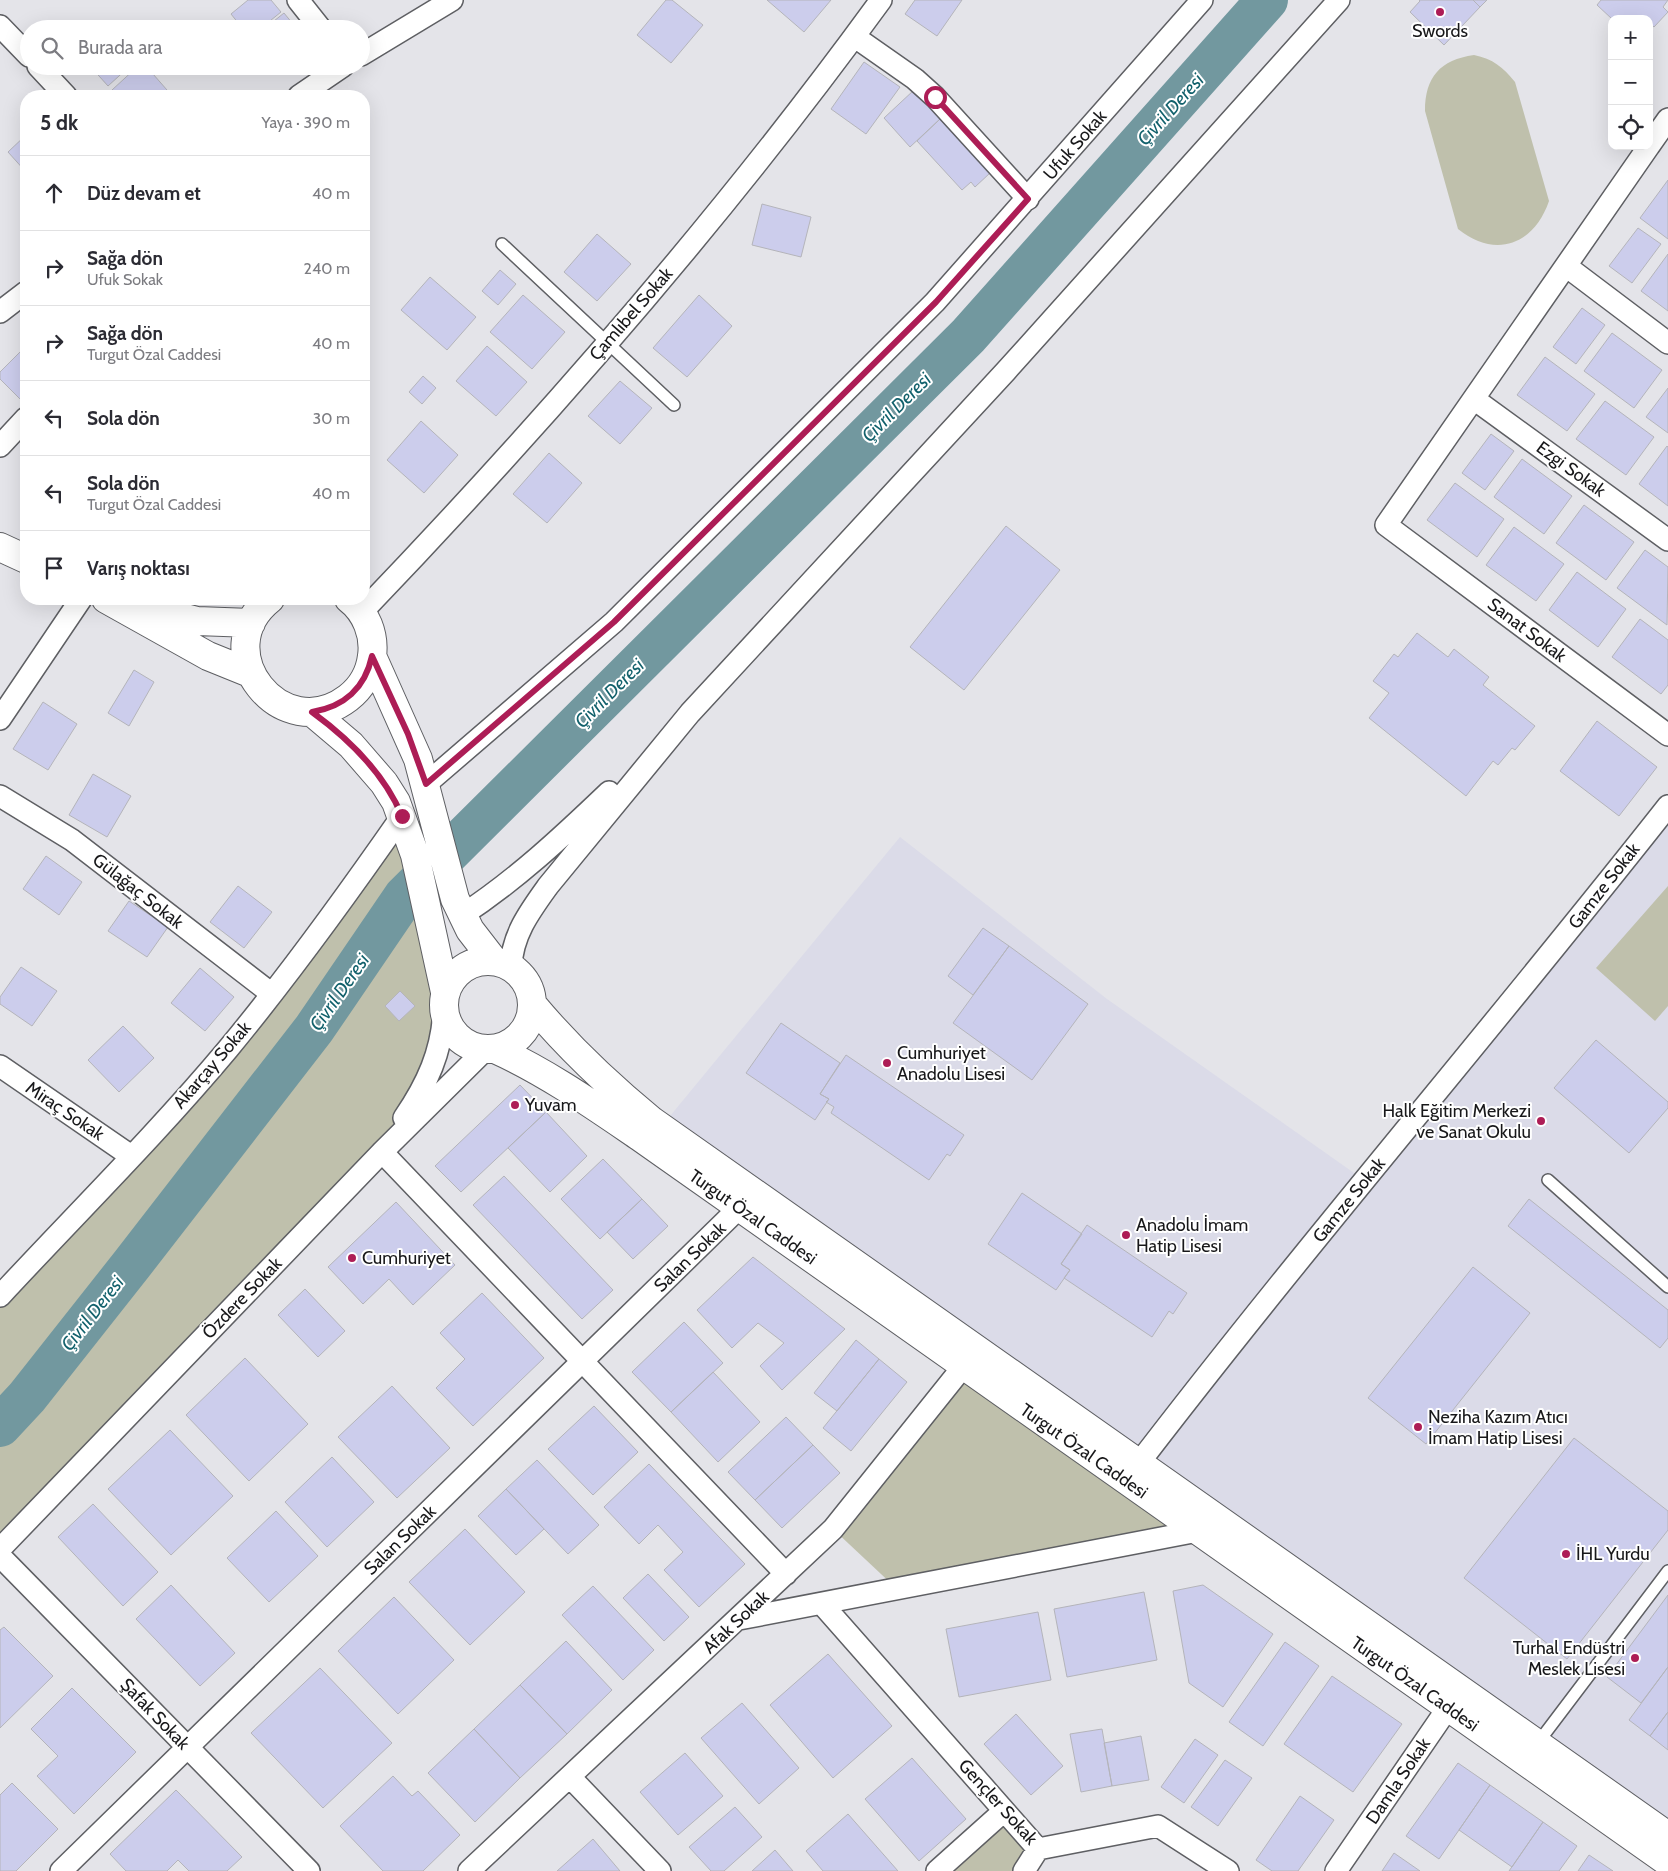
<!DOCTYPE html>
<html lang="tr">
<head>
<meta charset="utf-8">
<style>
	body { margin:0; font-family:Cabin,sans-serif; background:#f7f7f7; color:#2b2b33 }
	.controls { position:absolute; right:15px; top:15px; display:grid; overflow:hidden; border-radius:10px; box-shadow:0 5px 20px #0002 }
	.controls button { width:45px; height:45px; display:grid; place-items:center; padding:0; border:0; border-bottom:1px solid #e1e1e2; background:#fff; color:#2b2b33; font:25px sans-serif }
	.stop { position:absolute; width:15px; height:15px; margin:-11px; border:4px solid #ad1d56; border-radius:50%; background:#fff }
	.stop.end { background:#ad1d56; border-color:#fff; box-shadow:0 1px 5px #0008 }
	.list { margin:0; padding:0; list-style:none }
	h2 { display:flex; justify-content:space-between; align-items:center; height:65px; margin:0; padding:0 20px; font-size:21px }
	h2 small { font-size:16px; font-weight:400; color:#7c7c81 }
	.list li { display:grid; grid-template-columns:32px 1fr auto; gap:15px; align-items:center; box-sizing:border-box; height:75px; padding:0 20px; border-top:1px solid #e1e1e2 }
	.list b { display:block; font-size:19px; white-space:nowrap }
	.list p { margin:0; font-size:16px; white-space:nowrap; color:#7c7c81 }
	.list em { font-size:16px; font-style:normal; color:#7c7c81 }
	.icon { flex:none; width:28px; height:28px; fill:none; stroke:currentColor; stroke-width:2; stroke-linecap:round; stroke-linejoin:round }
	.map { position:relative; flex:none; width:1668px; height:1871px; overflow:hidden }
	.search { position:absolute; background:#fff; box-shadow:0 5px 20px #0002; left:20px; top:20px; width:350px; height:55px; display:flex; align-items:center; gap:12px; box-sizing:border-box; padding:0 18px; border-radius:28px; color:#7c7c81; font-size:19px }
	.panel { position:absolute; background:#fff; box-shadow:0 5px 20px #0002; left:20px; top:90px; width:350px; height:515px; border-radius:20px }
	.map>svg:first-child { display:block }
	.built { fill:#dbdbe8 }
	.green { fill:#bfc0ac }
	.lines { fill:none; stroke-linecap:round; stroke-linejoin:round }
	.river { stroke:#72989f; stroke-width:42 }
	.building { fill:#cccdec; stroke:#b4b4ba }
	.lane-casing { stroke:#5e5f63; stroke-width:14 }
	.street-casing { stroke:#5e5f63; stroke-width:24 }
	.secondary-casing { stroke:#5e5f63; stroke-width:30 }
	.lane { stroke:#fff; stroke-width:11 }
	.street { stroke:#fff; stroke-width:21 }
	.secondary { stroke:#fff; stroke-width:28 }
	.route { stroke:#ad1d56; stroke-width:6 }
	.poi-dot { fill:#ad1d56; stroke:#fff; stroke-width:2 }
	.labels { text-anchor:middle; stroke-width:4; stroke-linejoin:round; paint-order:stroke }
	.poi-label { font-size:18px; fill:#18181a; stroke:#fff; text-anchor:start }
	.street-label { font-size:18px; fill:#18181a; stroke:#fff }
	.water-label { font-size:19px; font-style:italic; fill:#12616c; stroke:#fff }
</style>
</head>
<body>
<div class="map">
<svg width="1668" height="1871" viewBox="0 0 1668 1871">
	<rect width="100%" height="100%" fill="#e4e4e9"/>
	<!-- built -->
	<path class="built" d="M 1668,806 L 1668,1836 L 661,1127 L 900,837 L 1107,999 L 1364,1180 Z"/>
	<!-- green -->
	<path class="green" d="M 1474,55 C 1493,59 1503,67 1515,82 L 1549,201 C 1534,245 1495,259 1458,229 L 1425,111 C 1425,77 1440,60 1474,55 Z
		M 402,816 L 443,1025 L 382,1152 L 0,1549 L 0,1296 L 184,1099 Z
		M 1668,886 L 1668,1006 L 1655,1021 L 1596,968 Z
		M 964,1366 L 1198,1531 L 897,1589 L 833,1529 Z
		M 1004,1811 L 1038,1849 L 1024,1871 L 937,1871 Z"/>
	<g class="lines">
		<!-- river -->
		<path class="river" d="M 0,1426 L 27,1397 L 132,1264 L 314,1029 L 404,897 L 968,336 L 1267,0"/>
	</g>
	<!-- building -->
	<path class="building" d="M 248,0 L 271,0 L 281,12 L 260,29 L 243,29 L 231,14 Z
		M 666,0 L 672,0 L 703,25 L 671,63 L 637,35 Z
		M 767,0 L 831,0 L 804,32 Z
		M 915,0 L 962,0 L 937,36 L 905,14 Z
		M 1419,0 L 1473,0 L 1480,7 L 1444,45 L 1410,12 L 1420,1 Z
		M 1473,0 L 1487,0 L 1480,7 Z
		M 1601,0 L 1668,0 L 1663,7 L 1668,12 L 1654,27 L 1649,23 L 1649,19 L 1612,19 L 1597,5 Z
		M 284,13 L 297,29 L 264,29 Z
		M 864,62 L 900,87 L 866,134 L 831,109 Z
		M 90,66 L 130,66 L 108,86 Z
		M 138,66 L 146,66 L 167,90 L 160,96 L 118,96 L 112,90 Z
		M 273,66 L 286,66 L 278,73 Z
		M 914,90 L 940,119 L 910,147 L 884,118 Z
		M 940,119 L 990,173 L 975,187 L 971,182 L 962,190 L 917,141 Z
		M 26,135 L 26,172 L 8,152 Z
		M 1668,180 L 1668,239 L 1640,218 Z
		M 762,204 L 811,217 L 801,257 L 752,245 Z
		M 1638,228 L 1661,244 L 1632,283 L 1609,266 Z
		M 597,234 L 631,264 L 597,301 L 564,272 Z
		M 1668,254 L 1668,311 L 1641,291 Z
		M 500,270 L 516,284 L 498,305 L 482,291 Z
		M 430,277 L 476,317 L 447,350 L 401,310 Z
		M 523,295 L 565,332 L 532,369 L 490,332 Z
		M 699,295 L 732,326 L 687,377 L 653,348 Z
		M 1582,308 L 1605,325 L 1576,364 L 1553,347 Z
		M 1612,333 L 1662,370 L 1634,408 L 1584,371 Z
		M 26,346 L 26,396 L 22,401 L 0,379 L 0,372 Z
		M 487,346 L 527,382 L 496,416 L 456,381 Z
		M 1545,357 L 1595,394 L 1567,431 L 1517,395 Z
		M 423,376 L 436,388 L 422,404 L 409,392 Z
		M 620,381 L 652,408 L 620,444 L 588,416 Z
		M 1668,388 L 1668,433 L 1646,417 Z
		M 1605,401 L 1654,437 L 1626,475 L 1576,439 Z
		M 421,421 L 458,455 L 424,493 L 387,460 Z
		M 1491,434 L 1514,451 L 1485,490 L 1462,473 Z
		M 1667,446 L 1668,447 L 1668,506 L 1639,484 Z
		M 549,453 L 582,483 L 547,523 L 513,494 Z
		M 1522,459 L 1572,496 L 1544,534 L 1494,497 Z
		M 1455,483 L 1504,519 L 1477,557 L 1427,520 Z
		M 1584,505 L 1634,542 L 1606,580 L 1556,543 Z
		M 1006,526 L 1060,570 L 964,690 L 910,647 Z
		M 1514,527 L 1564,564 L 1536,601 L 1486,565 Z
		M 1645,550 L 1668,567 L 1667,625 L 1617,588 Z
		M 1577,572 L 1626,609 L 1598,647 L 1549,610 Z
		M 1640,619 L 1668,640 L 1668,685 L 1661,694 L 1612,657 Z
		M 1417,633 L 1448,657 L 1454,649 L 1489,677 L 1483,685 L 1535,726 L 1515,750 L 1512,748 L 1498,765 L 1493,761 L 1466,796 L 1369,718 L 1389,693 L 1373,681 L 1394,654 L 1398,657 Z
		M 134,670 L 154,682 L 129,726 L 108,713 Z
		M 43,702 L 77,724 L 48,770 L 13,749 Z
		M 1597,721 L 1657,767 L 1619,816 L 1560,771 Z
		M 93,774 L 131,796 L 107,837 L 69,815 Z
		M 46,856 L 82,882 L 59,915 L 23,889 Z
		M 238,886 L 272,912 L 244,948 L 210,922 Z
		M 129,901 L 168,927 L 147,957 L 108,931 Z
		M 983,928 L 1009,946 L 973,995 L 948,976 Z
		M 1009,946 L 1088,1004 L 1032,1080 L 953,1023 Z
		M 21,967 L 57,991 L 32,1026 L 0,1004 L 0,997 Z
		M 200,968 L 234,997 L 205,1031 L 171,1003 Z
		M 400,991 L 415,1006 L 399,1021 L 385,1006 Z
		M 781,1023 L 840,1063 L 820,1094 L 829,1099 L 815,1120 L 746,1073 Z
		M 123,1026 L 154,1058 L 119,1092 L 88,1060 Z
		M 1596,1040 L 1668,1102 L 1668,1108 L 1629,1153 L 1554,1088 Z
		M 846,1055 L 964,1135 L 950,1156 L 947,1154 L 929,1180 L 831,1113 L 834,1107 L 826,1102 L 829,1099 L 820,1094 Z
		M 520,1085 L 546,1112 L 461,1192 L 435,1166 Z
		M 546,1112 L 587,1156 L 550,1192 L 508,1148 Z
		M 603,1159 L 642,1199 L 600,1239 L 561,1199 Z
		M 504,1176 L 613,1290 L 582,1319 L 473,1205 Z
		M 1022,1193 L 1082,1234 L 1061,1264 L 1070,1270 L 1056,1290 L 988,1244 Z
		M 642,1199 L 668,1226 L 633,1259 L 607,1232 Z
		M 1529,1199 L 1668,1310 L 1668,1338 L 1660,1348 L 1508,1226 Z
		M 396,1202 L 455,1265 L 413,1305 L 389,1279 L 363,1304 L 328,1267 Z
		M 1087,1225 L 1187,1293 L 1173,1314 L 1169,1311 L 1152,1337 L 1064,1278 L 1070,1270 L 1061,1264 Z
		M 753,1257 L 845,1329 L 782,1390 L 760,1366 L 784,1343 L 758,1323 L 732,1348 L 697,1310 Z
		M 1473,1267 L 1530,1313 L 1426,1444 L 1368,1398 Z
		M 305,1289 L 345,1331 L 318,1357 L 278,1315 Z
		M 482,1293 L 544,1358 L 473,1426 L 436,1388 L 465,1359 L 440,1333 Z
		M 684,1322 L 723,1363 L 671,1412 L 632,1372 Z
		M 856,1340 L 879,1359 L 837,1411 L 814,1393 Z
		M 245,1358 L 308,1424 L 249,1481 L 186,1415 Z
		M 879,1359 L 907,1382 L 851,1451 L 823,1428 Z
		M 713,1372 L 760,1422 L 718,1462 L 671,1412 Z
		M 392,1386 L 450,1448 L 397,1498 L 338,1437 Z
		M 594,1406 L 638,1452 L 593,1495 L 548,1449 Z
		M 786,1417 L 813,1445 L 755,1500 L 728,1472 Z
		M 170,1430 L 233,1496 L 171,1555 L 108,1489 Z
		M 1574,1438 L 1668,1511 L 1668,1530 L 1567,1659 L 1464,1578 Z
		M 813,1445 L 840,1473 L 782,1528 L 755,1500 Z
		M 332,1457 L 374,1502 L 327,1547 L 285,1502 Z
		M 537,1460 L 599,1525 L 568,1554 L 506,1489 Z
		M 649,1464 L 745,1564 L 699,1607 L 664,1570 L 683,1552 L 658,1525 L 639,1544 L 604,1507 Z
		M 506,1489 L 544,1529 L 516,1555 L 478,1516 Z
		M 93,1504 L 158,1572 L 123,1606 L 58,1537 Z
		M 276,1511 L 318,1556 L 269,1602 L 227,1558 Z
		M 465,1529 L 525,1592 L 470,1645 L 409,1582 Z
		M 648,1574 L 689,1617 L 664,1641 L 623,1598 Z
		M 171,1585 L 235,1653 L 200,1686 L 136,1619 Z
		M 1203,1585 L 1273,1634 L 1223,1707 L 1189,1683 L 1173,1591 Z
		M 593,1586 L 654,1650 L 623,1680 L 562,1615 Z
		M 1144,1592 L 1157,1660 L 1067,1677 L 1054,1609 Z
		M 1668,1595 L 1668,1667 L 1641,1703 L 1607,1677 Z
		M 394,1597 L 454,1660 L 398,1714 L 338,1651 Z
		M 1038,1612 L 1051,1680 L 959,1697 L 946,1629 Z
		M 4,1627 L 53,1676 L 0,1728 L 0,1630 Z
		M 566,1641 L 612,1690 L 567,1734 L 520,1685 Z
		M 1285,1642 L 1319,1666 L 1263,1746 L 1229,1722 Z
		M 828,1654 L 892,1726 L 833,1778 L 770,1705 Z
		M 1668,1667 L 1668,1712 L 1650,1736 L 1629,1720 Z
		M 320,1668 L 392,1743 L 323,1808 L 251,1733 Z
		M 1332,1676 L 1402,1724 L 1353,1792 L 1284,1744 Z
		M 520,1685 L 567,1734 L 520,1778 L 474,1729 Z
		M 72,1688 L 136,1752 L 74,1814 L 37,1776 L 58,1756 L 31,1729 Z
		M 742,1703 L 799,1768 L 759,1804 L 701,1738 Z
		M 1668,1712 L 1668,1750 L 1650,1736 Z
		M 1016,1714 L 1063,1766 L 1031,1795 L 984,1744 Z
		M 474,1729 L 520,1778 L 475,1822 L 428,1773 Z
		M 1102,1729 L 1112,1786 L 1081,1792 L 1070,1734 Z
		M 1141,1736 L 1149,1780 L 1112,1786 L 1104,1743 Z
		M 1195,1739 L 1218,1755 L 1184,1803 L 1161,1787 Z
		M 685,1753 L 723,1796 L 678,1835 L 640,1792 Z
		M 912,1758 L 966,1819 L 919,1861 L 865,1799 Z
		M 1225,1760 L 1252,1778 L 1218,1826 L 1191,1807 Z
		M 1458,1763 L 1490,1785 L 1439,1859 L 1406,1836 Z
		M 393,1776 L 412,1796 L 418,1791 L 460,1835 L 423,1871 L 383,1871 L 340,1826 Z
		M 12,1783 L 58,1829 L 16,1871 L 0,1871 L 0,1795 Z
		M 1490,1785 L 1543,1822 L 1512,1867 L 1459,1830 Z
		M 176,1790 L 242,1857 L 227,1871 L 189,1871 L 178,1860 L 167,1871 L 126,1871 L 110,1854 Z
		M 1300,1796 L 1334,1820 L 1298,1871 L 1272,1871 L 1256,1860 Z
		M 735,1807 L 762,1837 L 724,1871 L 711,1871 L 689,1847 Z
		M 848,1814 L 898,1871 L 823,1871 L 806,1851 Z
		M 1543,1822 L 1577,1846 L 1559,1871 L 1509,1871 Z
		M 593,1839 L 620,1871 L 557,1871 Z
		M 775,1850 L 793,1871 L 752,1871 Z
		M 1394,1853 L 1420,1871 L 1382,1871 Z
		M 1589,1855 L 1613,1871 L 1578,1871 Z"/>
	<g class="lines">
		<defs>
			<path id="lane" d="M 502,244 L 674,405
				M 1548,1180 L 1668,1287
				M 1537,1744 L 1668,1571"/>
			<path id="street" d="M 298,0 L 321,29
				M 0,26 L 29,56
				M 855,37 L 915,79 L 935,97 L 1028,199
				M 361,55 L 452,0
				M 38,66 L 66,96
				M 299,96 L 343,66
				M 1649,146 L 1386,525 L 1668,735
				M 1649,146 L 1668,119
				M 1566,266 L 1668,343
				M 0,312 L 26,292
				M 1474,399 L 1668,540
				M 0,446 L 26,418
				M 362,612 C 547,419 724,216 881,0
				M 0,719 L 81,599
				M 426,784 L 614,622 L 935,302 L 1202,0
				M 0,796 L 72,840 L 272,994
				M 461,916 C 516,880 562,837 609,792
				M 511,967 C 512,935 530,911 548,886 L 690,713 L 1006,371 L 1339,0
				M 0,1066 L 131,1156
				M 404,1118 C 427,1084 442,1052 444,1010
				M 382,1152 L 786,1574
				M 0,1296 C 76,1214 156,1135 228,1049 C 290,974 347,895 402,816
				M 1129,1476 C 1303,1248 1491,1031 1668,806
				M 0,1549 L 382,1152 L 486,1049
				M 0,1556 L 309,1871
				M 822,1604 L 1038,1849 L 1158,1826 L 1228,1871
				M 739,1619 L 1198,1531
				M 570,1777 L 660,1871
				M 61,1871 L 739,1208
				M 469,1871 L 833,1529 L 974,1353
				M 937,1871 L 1004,1811
				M 1024,1871 L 1038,1849
				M 1336,1871 L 1456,1696"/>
			<path id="secondary" d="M 0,547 L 26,559
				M 106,599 L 208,656 L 250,673
				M 270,599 C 205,651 282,748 348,698 C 361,688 370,673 372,656 C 375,635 366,612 349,599
				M 139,606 L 197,621 L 251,623
				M 372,656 L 418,759 L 455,899 L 470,930 L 494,961
				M 312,712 L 351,745 L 384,783 L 396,802 L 415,855 L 445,992
				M444 1005a44 44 0 1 1 88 0a44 44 0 1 1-88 0Z
				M 532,1004 C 568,1047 608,1085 652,1121 L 1668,1836
				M 495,1049 C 546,1072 593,1105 640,1137 L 1668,1862"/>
		</defs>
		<!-- lane casing -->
		<use href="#lane" class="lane-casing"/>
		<!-- street casing -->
		<use href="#street" class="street-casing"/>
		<!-- secondary casing -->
		<use href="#secondary" class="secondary-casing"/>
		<!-- lane -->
		<use href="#lane" class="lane"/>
		<!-- street -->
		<use href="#street" class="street"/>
		<!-- secondary -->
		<use href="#secondary" class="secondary"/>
	</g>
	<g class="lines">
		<!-- route -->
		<path class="route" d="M 402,816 C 384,773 349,739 312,712 C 344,707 365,688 372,656 L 408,734 L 426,784 L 614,622 L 936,302 L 1028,199 L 935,97"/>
	</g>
	<!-- markers -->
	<g class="poi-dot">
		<circle cx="1440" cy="12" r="5"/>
		<circle cx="887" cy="1063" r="5"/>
		<circle cx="515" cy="1105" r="5"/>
		<circle cx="1541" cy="1121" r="5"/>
		<circle cx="1126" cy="1235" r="5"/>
		<circle cx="352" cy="1258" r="5"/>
		<circle cx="1418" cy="1427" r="5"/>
		<circle cx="1566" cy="1554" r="5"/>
		<circle cx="1635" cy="1658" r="5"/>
	</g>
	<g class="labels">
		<!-- poi labels -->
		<g class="poi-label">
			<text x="1440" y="37" text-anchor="middle">Swords</text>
			<text x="897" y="1059">Cumhuriyet<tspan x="897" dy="21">Anadolu Lisesi</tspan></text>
			<text x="525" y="1111">Yuvam</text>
			<text x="1531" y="1117" text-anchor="end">Halk Eğitim Merkezi<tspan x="1531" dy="21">ve Sanat Okulu</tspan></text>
			<text x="1136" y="1231">Anadolu İmam<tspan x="1136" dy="21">Hatip Lisesi</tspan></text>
			<text x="362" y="1264">Cumhuriyet</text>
			<text x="1428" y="1423">Neziha Kazım Atıcı<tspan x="1428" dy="21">İmam Hatip Lisesi</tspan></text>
			<text x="1576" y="1560">İHL Yurdu</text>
			<text x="1625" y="1654" text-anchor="end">Turhal Endüstri<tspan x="1625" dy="21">Meslek Lisesi</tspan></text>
		</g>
		<!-- street labels -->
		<g class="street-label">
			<text transform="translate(1075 145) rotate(-49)" y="6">Ufuk Sokak</text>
			<text transform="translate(631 314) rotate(-49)" y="6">Çamlıbel Sokak</text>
			<text transform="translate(1571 469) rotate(36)" y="6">Ezgi Sokak</text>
			<text transform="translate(1527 630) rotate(37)" y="6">Sanat Sokak</text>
			<text transform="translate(1604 886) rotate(-52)" y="6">Gamze Sokak</text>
			<text transform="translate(138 891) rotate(38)" y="6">Gülağaç Sokak</text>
			<text transform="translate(212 1065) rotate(-49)" y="6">Akarçay Sokak</text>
			<text transform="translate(65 1111) rotate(34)" y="6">Miraç Sokak</text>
			<text transform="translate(1349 1200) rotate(-51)" y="6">Gamze Sokak</text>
			<text transform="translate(753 1217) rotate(35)" y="6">Turgut Özal Caddesi</text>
			<text transform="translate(690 1257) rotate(-44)" y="6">Salan Sokak</text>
			<text transform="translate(242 1298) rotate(-46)" y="6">Özdere Sokak</text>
			<text transform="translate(1084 1451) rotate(35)" y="6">Turgut Özal Caddesi</text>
			<text transform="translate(400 1540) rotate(-44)" y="6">Salan Sokak</text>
			<text transform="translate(736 1622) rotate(-43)" y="6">Afak Sokak</text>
			<text transform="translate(1415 1684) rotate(35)" y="6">Turgut Özal Caddesi</text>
			<text transform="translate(155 1714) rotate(46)" y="6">Şafak Sokak</text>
			<text transform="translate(1398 1781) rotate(-56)" y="6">Damla Sokak</text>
			<text transform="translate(998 1802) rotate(48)" y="6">Gençler Sokak</text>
		</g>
		<!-- water labels -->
		<g class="water-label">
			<text transform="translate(1170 109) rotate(-48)" y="7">Çivril Deresi</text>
			<text transform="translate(896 407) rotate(-45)" y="7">Çivril Deresi</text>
			<text transform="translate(609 693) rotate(-45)" y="7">Çivril Deresi</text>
			<text transform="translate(339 992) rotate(-55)" y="7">Çivril Deresi</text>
			<text transform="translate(92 1313) rotate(-52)" y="7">Çivril Deresi</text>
		</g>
	</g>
</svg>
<div class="controls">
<button>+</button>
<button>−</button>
<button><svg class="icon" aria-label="locate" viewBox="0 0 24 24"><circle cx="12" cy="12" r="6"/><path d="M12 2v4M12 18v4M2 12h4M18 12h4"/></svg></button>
</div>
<div class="stop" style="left:935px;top:97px"></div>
<div class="stop end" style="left:402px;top:816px"></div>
<div class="search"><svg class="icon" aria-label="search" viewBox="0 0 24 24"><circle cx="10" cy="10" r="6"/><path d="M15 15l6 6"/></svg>Burada ara</div>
<section class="panel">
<h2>5 dk<small>Yaya · 390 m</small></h2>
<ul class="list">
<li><svg class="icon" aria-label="ahead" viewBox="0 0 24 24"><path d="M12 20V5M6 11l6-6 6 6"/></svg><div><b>Düz devam et</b></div><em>40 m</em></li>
<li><svg class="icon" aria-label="right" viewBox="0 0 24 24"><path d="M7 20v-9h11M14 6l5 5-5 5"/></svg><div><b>Sağa dön</b><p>Ufuk Sokak</p></div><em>240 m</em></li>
<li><svg class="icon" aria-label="right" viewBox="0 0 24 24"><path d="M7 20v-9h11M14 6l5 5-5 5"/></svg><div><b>Sağa dön</b><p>Turgut Özal Caddesi</p></div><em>40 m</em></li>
<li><svg class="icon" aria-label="left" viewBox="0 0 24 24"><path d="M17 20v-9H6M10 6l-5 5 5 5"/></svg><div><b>Sola dön</b></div><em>30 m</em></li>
<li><svg class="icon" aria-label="left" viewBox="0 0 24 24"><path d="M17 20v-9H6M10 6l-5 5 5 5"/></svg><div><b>Sola dön</b><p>Turgut Özal Caddesi</p></div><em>40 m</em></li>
<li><svg class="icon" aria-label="arrive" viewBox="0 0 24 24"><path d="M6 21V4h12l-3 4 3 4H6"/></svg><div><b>Varış noktası</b></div></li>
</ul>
</section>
</div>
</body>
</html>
